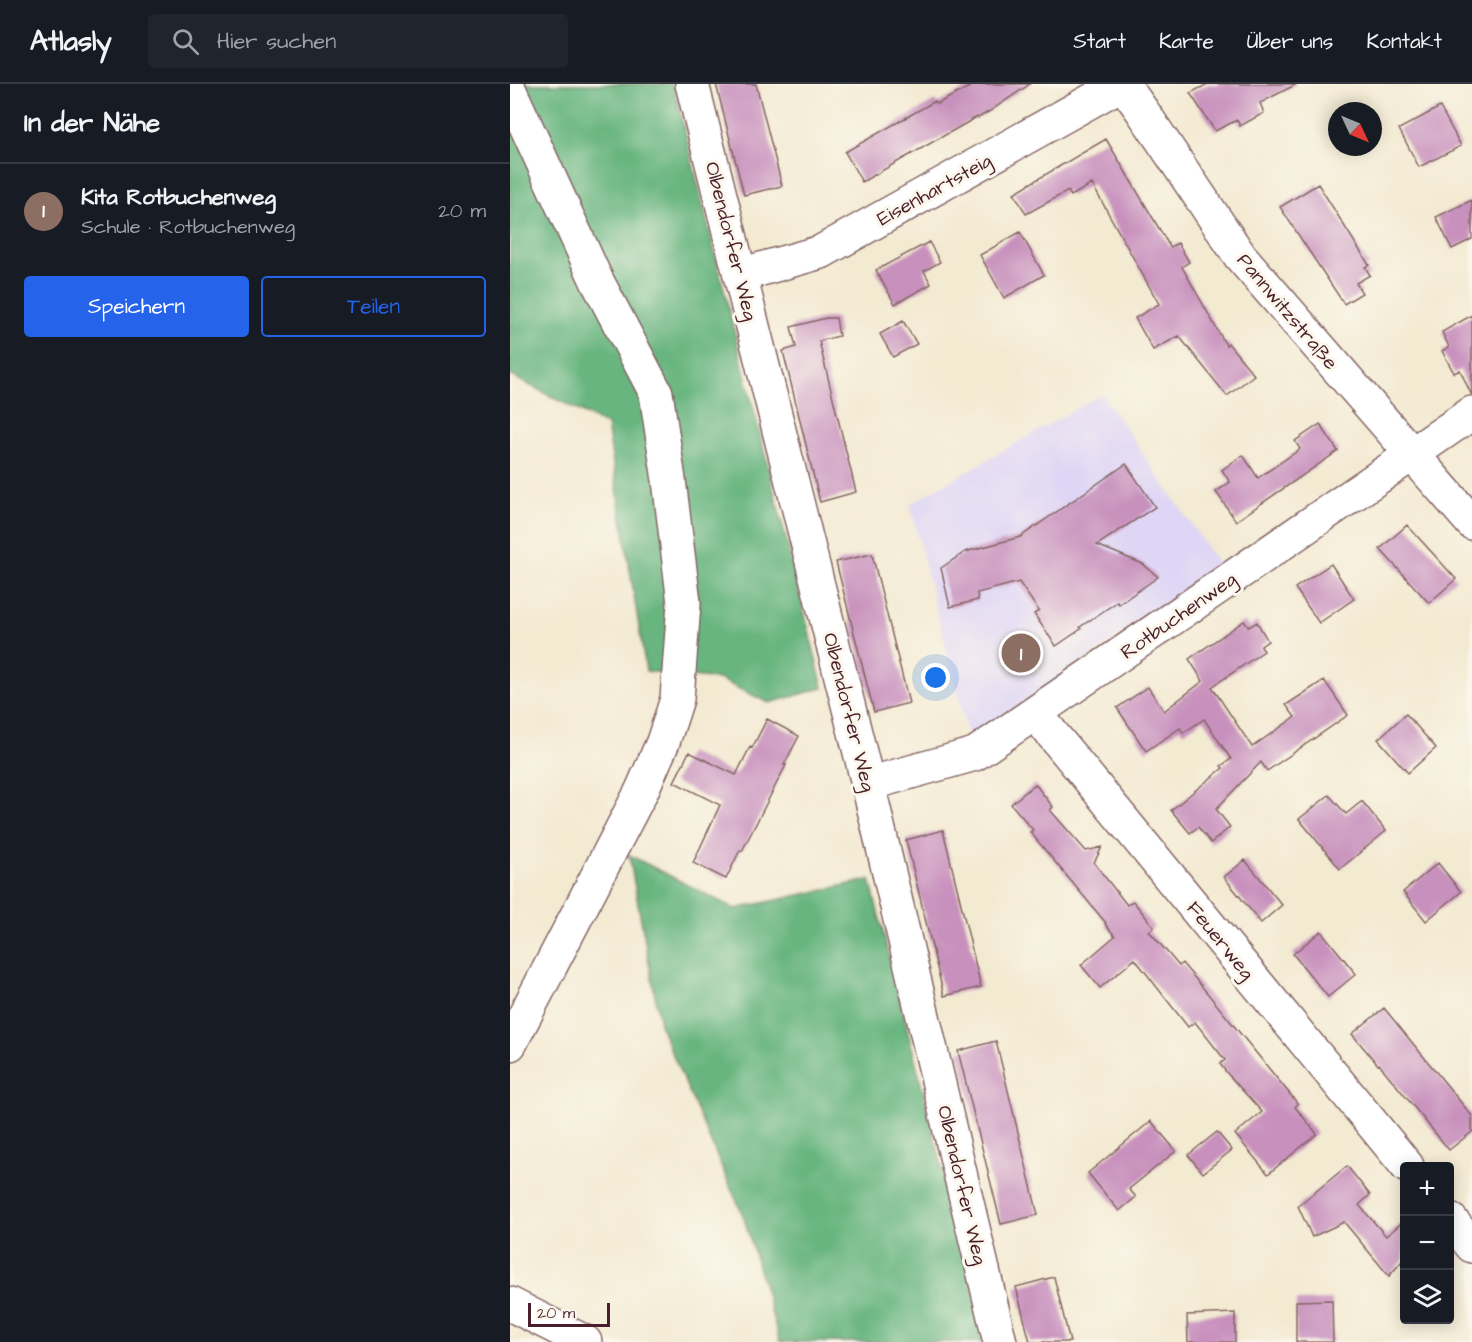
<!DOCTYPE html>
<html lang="de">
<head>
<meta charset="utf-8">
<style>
	body { margin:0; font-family:"Architects Daughter",sans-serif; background:#20242c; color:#f1f3f6 }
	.controls { position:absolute; right:18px; bottom:18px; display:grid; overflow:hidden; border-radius:6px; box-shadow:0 3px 15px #0003 }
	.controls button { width:54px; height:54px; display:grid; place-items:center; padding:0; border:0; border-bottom:2px solid #363941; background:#171b24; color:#f1f3f6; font:30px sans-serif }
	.compass { position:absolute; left:818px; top:18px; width:54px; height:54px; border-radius:50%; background:#171b24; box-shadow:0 3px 15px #0003; rotate:134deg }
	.scale { position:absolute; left:18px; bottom:15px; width:82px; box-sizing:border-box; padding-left:6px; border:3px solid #4a1f2b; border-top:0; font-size:16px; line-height:21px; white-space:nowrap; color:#4a1f2b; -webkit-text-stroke:4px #fbf7ec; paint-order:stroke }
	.you { position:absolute; left:426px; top:594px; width:21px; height:21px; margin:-15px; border:4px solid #fff; border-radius:50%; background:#1a73e8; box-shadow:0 0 0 9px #1a73e833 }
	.badge { display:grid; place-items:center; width:39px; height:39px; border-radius:50%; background:#2563eb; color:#fff; font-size:20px; font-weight:700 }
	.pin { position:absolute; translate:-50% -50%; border:3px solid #fff; box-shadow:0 2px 6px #0006 }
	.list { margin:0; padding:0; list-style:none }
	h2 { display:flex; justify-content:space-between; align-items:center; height:78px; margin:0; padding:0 24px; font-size:26px }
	h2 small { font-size:20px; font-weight:400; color:#9ea1a6 }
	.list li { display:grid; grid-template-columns:39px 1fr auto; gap:18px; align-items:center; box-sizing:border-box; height:96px; padding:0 24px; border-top:2px solid #363941 }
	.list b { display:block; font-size:22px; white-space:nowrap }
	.list p { margin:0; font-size:20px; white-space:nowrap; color:#9ea1a6 }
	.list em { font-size:20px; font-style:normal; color:#9ea1a6 }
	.actions { display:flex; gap:12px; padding:18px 24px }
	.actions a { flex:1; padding:14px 0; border:2px solid #2563eb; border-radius:6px; text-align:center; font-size:21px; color:#2563eb }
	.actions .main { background:#2563eb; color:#fff }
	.icon { flex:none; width:33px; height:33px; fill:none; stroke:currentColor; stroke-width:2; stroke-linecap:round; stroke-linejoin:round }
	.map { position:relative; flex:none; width:962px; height:1258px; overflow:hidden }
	header { display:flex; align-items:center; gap:36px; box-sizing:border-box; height:84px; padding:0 30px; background:#171b24; border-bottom:2px solid #363941 }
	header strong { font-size:28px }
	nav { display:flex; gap:33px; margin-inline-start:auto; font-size:21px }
	.search { width:420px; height:54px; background:#20242c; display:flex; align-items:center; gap:15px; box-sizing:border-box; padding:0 21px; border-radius:6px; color:#9ea1a6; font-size:22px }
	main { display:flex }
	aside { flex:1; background:#171b24 }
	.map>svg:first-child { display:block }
	.built { fill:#dfd5f5 }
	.forest { fill:#67b57f; stroke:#586a55; stroke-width:1.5 }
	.building { fill:#c891bd }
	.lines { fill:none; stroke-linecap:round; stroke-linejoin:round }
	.minor-casing { stroke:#856665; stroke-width:36 }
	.minor { stroke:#fff; stroke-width:33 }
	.labels { text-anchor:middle; stroke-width:6; stroke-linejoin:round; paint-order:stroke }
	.street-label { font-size:20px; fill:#4a1f2b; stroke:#fbf7ec }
</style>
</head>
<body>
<header>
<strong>Atlasly</strong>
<div class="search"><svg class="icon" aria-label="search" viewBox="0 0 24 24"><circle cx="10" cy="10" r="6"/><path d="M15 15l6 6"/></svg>Hier suchen</div>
<nav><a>Start</a><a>Karte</a><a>Über uns</a><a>Kontakt</a></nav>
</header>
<main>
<aside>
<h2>In der Nähe<small></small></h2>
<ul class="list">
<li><span class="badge" style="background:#8d6e63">1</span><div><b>Kita Rotbuchenweg</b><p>Schule · Rotbuchenweg</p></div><em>20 m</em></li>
</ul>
<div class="actions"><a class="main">Speichern</a><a>Teilen</a></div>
</aside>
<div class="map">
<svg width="962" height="1258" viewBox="0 0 962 1258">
	<rect width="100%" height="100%" fill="#fbf7ec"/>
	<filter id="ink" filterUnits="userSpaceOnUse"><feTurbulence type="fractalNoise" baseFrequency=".0167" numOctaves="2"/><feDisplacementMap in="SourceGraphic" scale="12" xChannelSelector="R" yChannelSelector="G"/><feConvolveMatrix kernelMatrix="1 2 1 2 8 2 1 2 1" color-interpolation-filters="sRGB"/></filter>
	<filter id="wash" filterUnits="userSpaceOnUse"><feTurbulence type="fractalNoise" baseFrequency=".008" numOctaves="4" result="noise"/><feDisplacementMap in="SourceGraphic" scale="24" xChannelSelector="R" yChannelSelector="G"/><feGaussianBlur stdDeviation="1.35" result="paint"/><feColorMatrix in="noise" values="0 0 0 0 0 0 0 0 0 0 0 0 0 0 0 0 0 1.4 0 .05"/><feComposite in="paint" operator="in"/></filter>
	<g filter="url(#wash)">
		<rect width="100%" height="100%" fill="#f3ead2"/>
		<!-- built -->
		<path class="built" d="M 592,310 L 710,482 L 459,656 L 400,420 Z"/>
		<!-- forest -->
		<path class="forest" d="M 0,0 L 163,0 L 313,604 L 259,619 L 209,595 L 136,587 L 97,341 L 0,291 Z
			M 119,771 L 225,825 L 360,796 L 476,1258 L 270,1258 L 234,1134 L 151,944 Z"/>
		<g id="blocks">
			<!-- building -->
			<path class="building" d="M 206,0 L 246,0 L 272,102 L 234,111 Z
				M 465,0 L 520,0 L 480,27 L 468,34 L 467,33 L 352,98 L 335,68 L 425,17 L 427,20 Z
				M 698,0 L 787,0 L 750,19 L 754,29 L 730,42 L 727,36 L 705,47 L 680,9 Z
				M 930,23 L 951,62 L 909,83 L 889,45 Z
				M 596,55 L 660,163 L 668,159 L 679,178 L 672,183 L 716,261 L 718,259 L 744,291 L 717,312 L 669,252 L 643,266 L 625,234 L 649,220 L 582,100 L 561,112 L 558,107 L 516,130 L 504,109 Z
				M 808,100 L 859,181 L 855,183 L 860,191 L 846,199 L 852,209 L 834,220 L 770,123 Z
				M 962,116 L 962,155 L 942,165 L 926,133 Z
				M 510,148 L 534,191 L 494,214 L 470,171 Z
				M 419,158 L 430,178 L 414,187 L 421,200 L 385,220 L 366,186 Z
				M 962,231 L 962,310 L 961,310 L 950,286 L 944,289 L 932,267 L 939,263 L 932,248 Z
				M 316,234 L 326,234 L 329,252 L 309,257 L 346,408 L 310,418 L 273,267 L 286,263 L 281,243 Z
				M 393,237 L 407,260 L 383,273 L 370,250 Z
				M 810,340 L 828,367 L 726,437 L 706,408 L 720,398 L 712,386 L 733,371 L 748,394 L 790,365 L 785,357 Z
				M 616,380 L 645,423 L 587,461 L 633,480 L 648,493 L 609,520 L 607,518 L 570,543 L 571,545 L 546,562 L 524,530 L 529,527 L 509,498 L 467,509 L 468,516 L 440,523 L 431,484 L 455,468 L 510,453 Z
				M 897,441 L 946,495 L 919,519 L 870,465 Z
				M 362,470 L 399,619 L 364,628 L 326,478 Z
				M 821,480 L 844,515 L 809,539 L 785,504 Z
				M 734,537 L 739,543 L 747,538 L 758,557 L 751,562 L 754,567 L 702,603 L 742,663 L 785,633 L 776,621 L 814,596 L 838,631 L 757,687 L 751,678 L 706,725 L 720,743 L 701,759 L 688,743 L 680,749 L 661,726 L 713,684 L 711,682 L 721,675 L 694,635 L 673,649 L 670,644 L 636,667 L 607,624 L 638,603 L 654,627 L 693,597 L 679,575 Z
				M 896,630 L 926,664 L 898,689 L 868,655 Z
				M 257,635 L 289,652 L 274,681 L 276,681 L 232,767 L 230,766 L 216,795 L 183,779 L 210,721 L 164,698 L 179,668 L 226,691 L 240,663 L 242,664 Z
				M 525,700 L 543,723 L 540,726 L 576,767 L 592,763 L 584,779 L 617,821 L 623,817 L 644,843 L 639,847 L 669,882 L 672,879 L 689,899 L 788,1020 L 785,1023 L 807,1050 L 758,1090 L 725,1050 L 752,1028 L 716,988 L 710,980 L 715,976 L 685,938 L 678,943 L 625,875 L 590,904 L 571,881 L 605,852 L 595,840 L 596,839 L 520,748 L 523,746 L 501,720 Z
				M 819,711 L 836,730 L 852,717 L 876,747 L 830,785 L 789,735 Z
				M 433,746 L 471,903 L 434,912 L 396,756 Z
				M 735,776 L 772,821 L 751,839 L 714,793 Z
				M 928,779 L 951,808 L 916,837 L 893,808 Z
				M 811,847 L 846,890 L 818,913 L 783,870 Z
				M 874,924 L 962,1032 L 962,1048 L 939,1066 L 869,980 L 868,981 L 842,950 Z
				M 486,957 L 528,1131 L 491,1140 L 448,967 Z
				M 641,1037 L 666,1067 L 619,1105 L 626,1113 L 609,1127 L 578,1089 Z
				M 707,1048 L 722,1066 L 693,1089 L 678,1071 Z
				M 837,1082 L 860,1111 L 849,1121 L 876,1152 L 894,1137 L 894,1175 L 879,1192 L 834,1138 L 802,1153 L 788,1122 Z
				M 544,1193 L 560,1258 L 520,1258 L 506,1203 Z
				M 822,1216 L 823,1258 L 786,1258 L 786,1217 Z
				M 725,1229 L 725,1258 L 678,1258 L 677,1231 Z"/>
		</g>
	</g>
	<g filter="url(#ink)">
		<use href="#blocks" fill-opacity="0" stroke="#856665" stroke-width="1.5"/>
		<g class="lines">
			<defs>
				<path id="minor" d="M 182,0 L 358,700 L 490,1258
					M 613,0 L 633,28 L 730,172 L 962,439
					M 0,7 L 86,195 L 146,309 L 159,396 L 174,519 L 167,615 L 153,658 L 132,706 L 0,960
					M 230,191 L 311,168 L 611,0
					M 525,629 L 897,1082
					M 358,700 L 465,670 L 962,329
					M 940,1135 L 962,1162
					M 0,1220 L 75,1258"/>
			</defs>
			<!-- minor casing -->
			<use href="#minor" class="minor-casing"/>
			<!-- minor -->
			<use href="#minor" class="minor"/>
		</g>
	</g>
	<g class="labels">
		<!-- street labels -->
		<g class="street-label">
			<text transform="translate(424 105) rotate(-29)" y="7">Eisenhartsteig</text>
			<text transform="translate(222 157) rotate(76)" y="7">Olbendorfer Weg</text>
			<text transform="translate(778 227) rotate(50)" y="7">Pannwitzstraße</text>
			<text transform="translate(668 531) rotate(-35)" y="7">Rotbuchenweg</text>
			<text transform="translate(340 628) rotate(76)" y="7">Olbendorfer Weg</text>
			<text transform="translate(711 856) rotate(51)" y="7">Feuerweg</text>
			<text transform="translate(453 1101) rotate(77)" y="7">Olbendorfer Weg</text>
		</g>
	</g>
</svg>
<div class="controls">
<button>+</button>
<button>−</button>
<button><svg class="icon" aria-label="layers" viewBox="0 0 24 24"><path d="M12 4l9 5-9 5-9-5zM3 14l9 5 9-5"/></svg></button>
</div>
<svg class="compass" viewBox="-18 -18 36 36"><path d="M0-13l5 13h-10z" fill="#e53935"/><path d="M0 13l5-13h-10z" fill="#9ea1a6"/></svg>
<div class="scale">20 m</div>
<div class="you"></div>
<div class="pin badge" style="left:511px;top:569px;background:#8d6e63">1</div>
</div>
</main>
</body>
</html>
